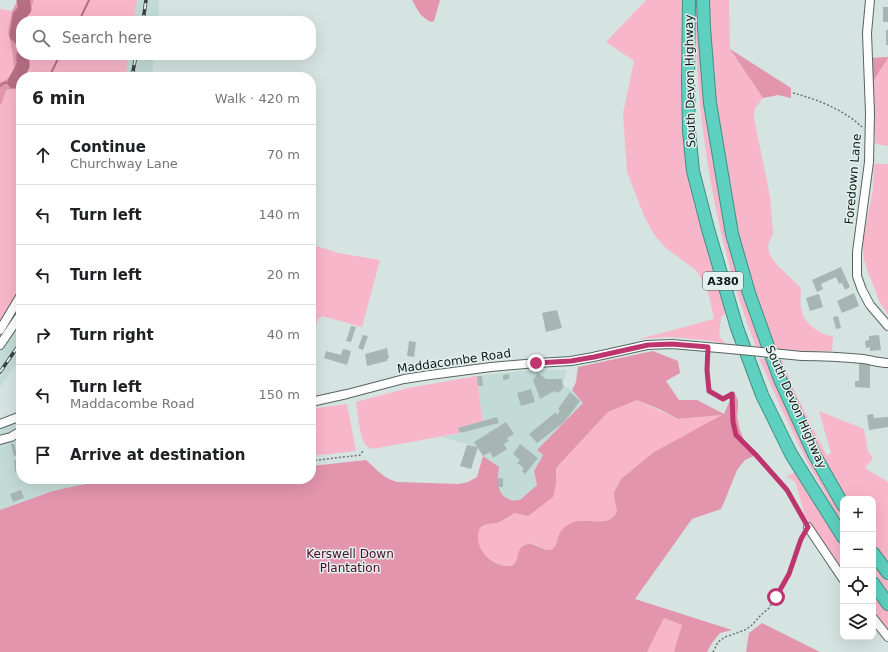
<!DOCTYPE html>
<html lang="en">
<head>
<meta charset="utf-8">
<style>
	body { margin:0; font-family:"DejaVu Sans",sans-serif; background:#f2f2f2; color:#202124 }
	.controls { position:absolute; right:12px; bottom:12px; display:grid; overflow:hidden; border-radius:8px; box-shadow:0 4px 16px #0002 }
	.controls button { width:36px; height:36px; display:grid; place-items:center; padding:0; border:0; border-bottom:1px solid #e0e0e0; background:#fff; color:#202124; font:20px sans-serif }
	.stop { position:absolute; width:12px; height:12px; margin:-9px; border:3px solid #be346e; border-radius:50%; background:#fff }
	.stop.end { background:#be346e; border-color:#fff; box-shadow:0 1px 4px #0008 }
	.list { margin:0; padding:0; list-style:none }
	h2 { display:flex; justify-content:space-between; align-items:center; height:52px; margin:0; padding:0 16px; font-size:17px }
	h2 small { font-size:13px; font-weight:400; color:#757577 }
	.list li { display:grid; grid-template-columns:26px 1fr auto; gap:12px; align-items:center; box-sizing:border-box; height:60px; padding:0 16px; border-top:1px solid #e0e0e0 }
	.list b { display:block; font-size:15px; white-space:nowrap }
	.list p { margin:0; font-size:13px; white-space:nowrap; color:#757577 }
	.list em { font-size:13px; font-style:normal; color:#757577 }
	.icon { flex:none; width:22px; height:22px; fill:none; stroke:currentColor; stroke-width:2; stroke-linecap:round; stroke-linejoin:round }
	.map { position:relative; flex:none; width:888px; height:652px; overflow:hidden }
	.search { position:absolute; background:#fff; box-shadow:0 4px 16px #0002; left:16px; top:16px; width:300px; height:44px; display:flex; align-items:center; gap:10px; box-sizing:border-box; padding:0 14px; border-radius:16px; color:#757577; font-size:15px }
	.panel { position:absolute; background:#fff; box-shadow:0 4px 16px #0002; left:16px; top:72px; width:300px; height:412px; border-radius:16px }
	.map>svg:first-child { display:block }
	.built { fill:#c3dbd6 }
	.green { fill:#f8b6ca }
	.forest { fill:#e295ad; fill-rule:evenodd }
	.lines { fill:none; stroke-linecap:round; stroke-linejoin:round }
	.stream { stroke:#b66e85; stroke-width:2 }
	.river { stroke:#b66e85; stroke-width:13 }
	.building { fill:#a8b6b3 }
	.minor-casing { stroke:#576461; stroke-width:10 }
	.highway-casing { stroke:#428f84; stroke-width:14 }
	.path { stroke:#6b7473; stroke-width:1.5; stroke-dasharray:2 2; stroke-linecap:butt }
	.minor { stroke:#fff; stroke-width:8 }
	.highway { stroke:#5dd0bf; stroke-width:12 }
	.rail-casing { stroke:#3b4240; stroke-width:3.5 }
	.rail { stroke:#e2f1ee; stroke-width:2; stroke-dasharray:6; stroke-linecap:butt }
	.minor-bridge-casing { stroke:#576461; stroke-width:10; stroke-linecap:butt }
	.minor-bridge { stroke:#fff; stroke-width:8 }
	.route { stroke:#be346e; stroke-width:5 }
	.labels { text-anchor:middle; stroke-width:3; stroke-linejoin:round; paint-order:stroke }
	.shield { fill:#e2f1ee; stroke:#505856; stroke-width:1 }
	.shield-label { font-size:11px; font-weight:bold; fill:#111615 }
	.street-label { font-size:12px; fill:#111615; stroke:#e2f1ee }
	.park-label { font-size:12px; fill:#4e0b29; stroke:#e2f1ee }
</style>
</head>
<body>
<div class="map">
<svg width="888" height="652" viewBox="0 0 888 652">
	<rect width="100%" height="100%" fill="#d5e4e1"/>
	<!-- built -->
	<path class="built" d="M 137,0 L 159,0 L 159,21 L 134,21 Z
		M 129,55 L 154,55 L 152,77 L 125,77 Z
		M 21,319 L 21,357 L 0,387 L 0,350 Z
		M 529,370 L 567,370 L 563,383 L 566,387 L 572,390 L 583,403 L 537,450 L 543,455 L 534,471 L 537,485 L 520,500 L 511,500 L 502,495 L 498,487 L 499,467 L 483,456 L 478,447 L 441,437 L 460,433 L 458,428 L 483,421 L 482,418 L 477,376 Z
		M 21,423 L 21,479 L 128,479 L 85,484 L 53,491 L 0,510 L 0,429 Z"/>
	<!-- green -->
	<path class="green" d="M 34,0 L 137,0 L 134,21 L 26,21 Z
		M 646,0 L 687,0 L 694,126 L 701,180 L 729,311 L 721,317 L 719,337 L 727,344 L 705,340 L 671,337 L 639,339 L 714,319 L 708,292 L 697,271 L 665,247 L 655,236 L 645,218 L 627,172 L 623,114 L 634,61 L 606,42 Z
		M 695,0 L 699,0 L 710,136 L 763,348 L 756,347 C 722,259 703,161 697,67 C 696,44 696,22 695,0 Z
		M 708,0 L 729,0 L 730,49 L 763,98 L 755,108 L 754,118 L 770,196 L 773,233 L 768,245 L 769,253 L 776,264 L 801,288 C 800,306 799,318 815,329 C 821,333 826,336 833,336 L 832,351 L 808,351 L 772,349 L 753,287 L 742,248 L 733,207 L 715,104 Z
		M 0,9 L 12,11 L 8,32 L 13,55 L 14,76 L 3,81 L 0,82 Z
		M 26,55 L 129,55 L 125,77 L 27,77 Z
		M 888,58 L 888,146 L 875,144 L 872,83 Z
		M 21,88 L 21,264 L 17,272 L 21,275 L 21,292 L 0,327 L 0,105 L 2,103 L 6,90 Z
		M 874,164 L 888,164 L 888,315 L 879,301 L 871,279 L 868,273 L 864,259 L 862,245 L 873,189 Z
		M 311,244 L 338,253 L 380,260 L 362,327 L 322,316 L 318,319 L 313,338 L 311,337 Z
		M 759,358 L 767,359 L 817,469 L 843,514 L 843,526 L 805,458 L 782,410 Z
		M 776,360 L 782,360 L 793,388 L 827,456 L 831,453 L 819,411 L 864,429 L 868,451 L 873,458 L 865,468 L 888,482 L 888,568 L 873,546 L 873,499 L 844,499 L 827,469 Z
		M 477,376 L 482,418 L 483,421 L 458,428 L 460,433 L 372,449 L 365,445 L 360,431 L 356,402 L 408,388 Z
		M 637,400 L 678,419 L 723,415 L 654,452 L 621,479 L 614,492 L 614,497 L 617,511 C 611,528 592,519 580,521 C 574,522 564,531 559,535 C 558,541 557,547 551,550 C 543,551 537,542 528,544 C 513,547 523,563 511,566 C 505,567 495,563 490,560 C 482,555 472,537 480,528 C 485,523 494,524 500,521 C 521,513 538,496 556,483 L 556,468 L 608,412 Z
		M 347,404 L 356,451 L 311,456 L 311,409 Z
		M 796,467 L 810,483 L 843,541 L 843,571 L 805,516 L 796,484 L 794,481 L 786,476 L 793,474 Z
		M 873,561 L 888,582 L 888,592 L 873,571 Z
		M 873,585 L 888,606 L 888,631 L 873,612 Z
		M 664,618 L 682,625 L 676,652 L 647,652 Z"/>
	<!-- forest -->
	<path class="forest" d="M 18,0 L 34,0 L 26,21 L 21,21 L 21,55 L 26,55 L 27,77 L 21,77 L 21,88 L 6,90 L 2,103 L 0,105 L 0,82 L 3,81 L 14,76 L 13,55 L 8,32 L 12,11 Z
		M 412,0 L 440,0 L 434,21 L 431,22 C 420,17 418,10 412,0 Z
		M 730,49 L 791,88 L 791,98 L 778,95 L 763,98 Z
		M 888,57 L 888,58 L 872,83 L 870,58 Z
		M 653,351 L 678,361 L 680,373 L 666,381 L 679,400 L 697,400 L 724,414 L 734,391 L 738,401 L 738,408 L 737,416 L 740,430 L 744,440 L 758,454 L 745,460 L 737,470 L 725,500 L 721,509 L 692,519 L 635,599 L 732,630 L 720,633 L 712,643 L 707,652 L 674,652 L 682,625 L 664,618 L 647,652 L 0,652 L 0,510 L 53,491 L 85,484 L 128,479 L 263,479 L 264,484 L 276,479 L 311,479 L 311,466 L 366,460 C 377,470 383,478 397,482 L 459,484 L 468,482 L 477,477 L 483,456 L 499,467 C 498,479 495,495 511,500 C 513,501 518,500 520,500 L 537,485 L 534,471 L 543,455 L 537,450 L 583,403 L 572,390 L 576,382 L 578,367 ZM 637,400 L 659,409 L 678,419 L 722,415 L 654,452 L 621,479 L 614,492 L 614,497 L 617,511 C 610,529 588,517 574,522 C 569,524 564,527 561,531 C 556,538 559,546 551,550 C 541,551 535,541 525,545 C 514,549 521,565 510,566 C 495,567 479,554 478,539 C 478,535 478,530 481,527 C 486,523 493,524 499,522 C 504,520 510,516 515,513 L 528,516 L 553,497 L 556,483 L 556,468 L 608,412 Z
		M 762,623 L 820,652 L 746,652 L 749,633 Z"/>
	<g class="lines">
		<!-- stream -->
		<path class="stream" d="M 79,21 L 89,0
			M 49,77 L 60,55
			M 0,86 L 4,83 L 14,82"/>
		<!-- river -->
		<path class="river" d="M 21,40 L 16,35 L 19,16 L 25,9 L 23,0
			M 14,82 L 23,66 L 23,55"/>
	</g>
	<!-- building -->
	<path class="building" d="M 883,7 L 888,7 L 888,22 L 883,22 Z
		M 886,30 L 888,30 L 888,45 L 886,45 Z
		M 841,267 L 850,287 L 845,290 L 842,283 L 839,284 L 836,277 L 821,284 L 823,289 L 817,292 L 812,280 Z
		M 854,293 L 859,306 L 842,313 L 837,301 Z
		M 819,294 L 823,307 L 810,311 L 806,298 Z
		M 557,310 L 562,328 L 546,332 L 542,313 Z
		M 838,316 L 841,328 L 836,329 L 833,317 Z
		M 351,326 L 356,327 L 351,342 L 346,341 Z
		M 363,335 L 368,336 L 363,350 L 358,348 Z
		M 879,335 L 881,350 L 870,351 L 870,347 L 866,348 L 865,341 L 869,340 L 869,336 Z
		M 409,341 L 416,342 L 414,357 L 407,356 Z
		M 387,348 L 389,358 L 387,359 L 387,361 L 367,366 L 365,354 Z
		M 343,349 L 351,351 L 347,365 L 324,358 L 326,351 L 341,355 Z
		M 859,362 L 870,362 L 870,388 L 855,387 L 855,381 L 859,381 Z
		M 538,373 L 546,379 L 562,379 L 563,388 L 558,393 L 554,391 L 540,399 L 533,380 Z
		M 509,374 L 509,379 L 503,380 L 503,375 Z
		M 477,376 L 482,376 L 483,386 L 478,386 Z
		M 531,389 L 535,402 L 521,406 L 517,393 Z
		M 570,392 L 580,401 L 564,422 L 537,443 L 529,434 L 556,412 L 557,415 L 560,411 L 558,409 Z
		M 873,414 L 874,418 L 888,417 L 888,427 L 869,430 L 867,415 Z
		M 497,417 L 499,423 L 460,433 L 458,428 Z
		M 506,422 L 514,434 L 507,438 L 509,441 L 504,444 L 507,449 L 493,458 L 490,452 L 483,456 L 474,442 Z
		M 11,444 L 14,444 L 17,455 L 14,456 Z
		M 520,444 L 538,458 L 525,474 L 522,471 L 524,468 L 517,463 L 520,460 L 513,454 Z
		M 467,445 L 478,447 L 471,469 L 460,466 Z
		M 14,460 L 17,460 L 19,472 L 15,472 Z
		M 498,478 L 503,478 L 503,487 L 498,487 Z
		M 67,479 L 76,479 L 76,481 L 67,483 Z
		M 21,490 L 24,498 L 13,502 L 10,494 Z"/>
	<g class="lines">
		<defs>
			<path id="minor" d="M 870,0 L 867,33 L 870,113 L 869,162 L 857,252 L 857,276 L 862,290 L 870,305 L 888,326
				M 0,330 L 21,295
				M 0,345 L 21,314
				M 802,356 C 822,356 842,357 863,359 C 871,360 879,363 888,363
				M 311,402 L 347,394 L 404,379 L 430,375 L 491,367 L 537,363 L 571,361 L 593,357 L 647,345 L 672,344 L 730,349
				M 0,424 L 21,416
				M 0,440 L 11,437 L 21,431
				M 808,527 L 843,579
				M 873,618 L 888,637"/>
			<path id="highway" d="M 689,0 L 688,80 L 689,131 L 693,171 L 708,229 L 737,328 L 762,395 L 791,454 L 843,537
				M 703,0 L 704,28 L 710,103 L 732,234 L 749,293 L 779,377 L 814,454 L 843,505
				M 873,553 L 888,573
				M 873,583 L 888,604"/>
		</defs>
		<!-- minor casing -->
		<use href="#minor" class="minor-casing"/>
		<!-- highway casing -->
		<use href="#highway" class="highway-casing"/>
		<!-- path -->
		<path class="path" d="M 793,93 C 817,99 844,110 862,127
			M 708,355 L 707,370 L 709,391 L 723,399 L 732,394 L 733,422 L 736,435 L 756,455 L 787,490 L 804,520
			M 311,461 L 360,455 L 363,451
			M 713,652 L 718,642 L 725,637 L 745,630 L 752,625 L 761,615 L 769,608 L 776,597 L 789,574 L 801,539 L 803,533"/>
		<!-- minor -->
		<use href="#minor" class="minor"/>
		<!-- highway -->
		<use href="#highway" class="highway"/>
		<defs>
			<path id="rail" d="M 143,21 L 146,0
				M 132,77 L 136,55
				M 0,372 L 21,342"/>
		</defs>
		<!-- rail casing -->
		<use href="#rail" class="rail-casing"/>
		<!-- rail -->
		<use href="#rail" class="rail"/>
		<defs>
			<path id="minor-bridge" d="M 730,349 L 802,356"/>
		</defs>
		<!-- minor-bridge casing -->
		<use href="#minor-bridge" class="minor-bridge-casing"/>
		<!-- minor-bridge -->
		<use href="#minor-bridge" class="minor-bridge"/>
	</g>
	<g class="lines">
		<!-- route -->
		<path class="route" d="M 536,363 L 571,361 L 594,357 L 648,345 L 672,344 L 708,347 L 707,370 L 709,391 L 723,399 L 732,394 L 733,422 L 736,435 L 756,455 L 787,490 L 808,527 L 801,539 L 789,574 L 776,597"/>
	</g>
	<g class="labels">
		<!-- shield labels -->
		<rect class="shield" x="703" y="272" width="40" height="18" rx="3"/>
		<g class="shield-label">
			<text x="723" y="285">A380</text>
		</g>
		<!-- street labels -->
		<g class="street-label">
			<text transform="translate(690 81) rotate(-91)" y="4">South Devon Highway</text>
			<text transform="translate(853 179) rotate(-85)" y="4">Foredown Lane</text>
			<text transform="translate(454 361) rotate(-8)" y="4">Maddacombe Road</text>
			<text transform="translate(796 407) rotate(66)" y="4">South Devon Highway</text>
		</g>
		<!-- park labels -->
		<g class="park-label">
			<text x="350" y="558">Kerswell Down<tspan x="350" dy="14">Plantation</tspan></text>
		</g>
	</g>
</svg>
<div class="controls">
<button>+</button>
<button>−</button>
<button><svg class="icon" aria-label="locate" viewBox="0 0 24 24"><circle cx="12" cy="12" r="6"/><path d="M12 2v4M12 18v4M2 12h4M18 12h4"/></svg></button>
<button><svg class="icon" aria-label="layers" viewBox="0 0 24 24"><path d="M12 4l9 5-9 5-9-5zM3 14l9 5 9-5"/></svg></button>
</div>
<div class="stop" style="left:776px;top:597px"></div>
<div class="stop end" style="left:536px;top:363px"></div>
<div class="search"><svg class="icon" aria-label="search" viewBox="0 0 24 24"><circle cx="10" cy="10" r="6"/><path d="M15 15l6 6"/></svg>Search here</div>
<section class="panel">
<h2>6 min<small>Walk · 420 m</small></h2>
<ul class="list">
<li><svg class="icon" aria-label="ahead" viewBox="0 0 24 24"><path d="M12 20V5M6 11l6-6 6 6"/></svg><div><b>Continue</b><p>Churchway Lane</p></div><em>70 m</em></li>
<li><svg class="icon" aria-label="left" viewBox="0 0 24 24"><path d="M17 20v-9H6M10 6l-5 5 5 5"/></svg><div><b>Turn left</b></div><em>140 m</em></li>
<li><svg class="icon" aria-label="left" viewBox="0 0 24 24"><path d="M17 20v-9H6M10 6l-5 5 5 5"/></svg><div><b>Turn left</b></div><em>20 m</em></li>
<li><svg class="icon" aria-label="right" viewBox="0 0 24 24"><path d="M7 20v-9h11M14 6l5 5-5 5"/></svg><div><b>Turn right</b></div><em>40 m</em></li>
<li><svg class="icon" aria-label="left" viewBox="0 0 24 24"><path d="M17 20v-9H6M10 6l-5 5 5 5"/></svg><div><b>Turn left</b><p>Maddacombe Road</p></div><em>150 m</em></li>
<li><svg class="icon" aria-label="arrive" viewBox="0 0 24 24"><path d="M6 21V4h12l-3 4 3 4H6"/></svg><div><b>Arrive at destination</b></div></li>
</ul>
</section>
</div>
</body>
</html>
